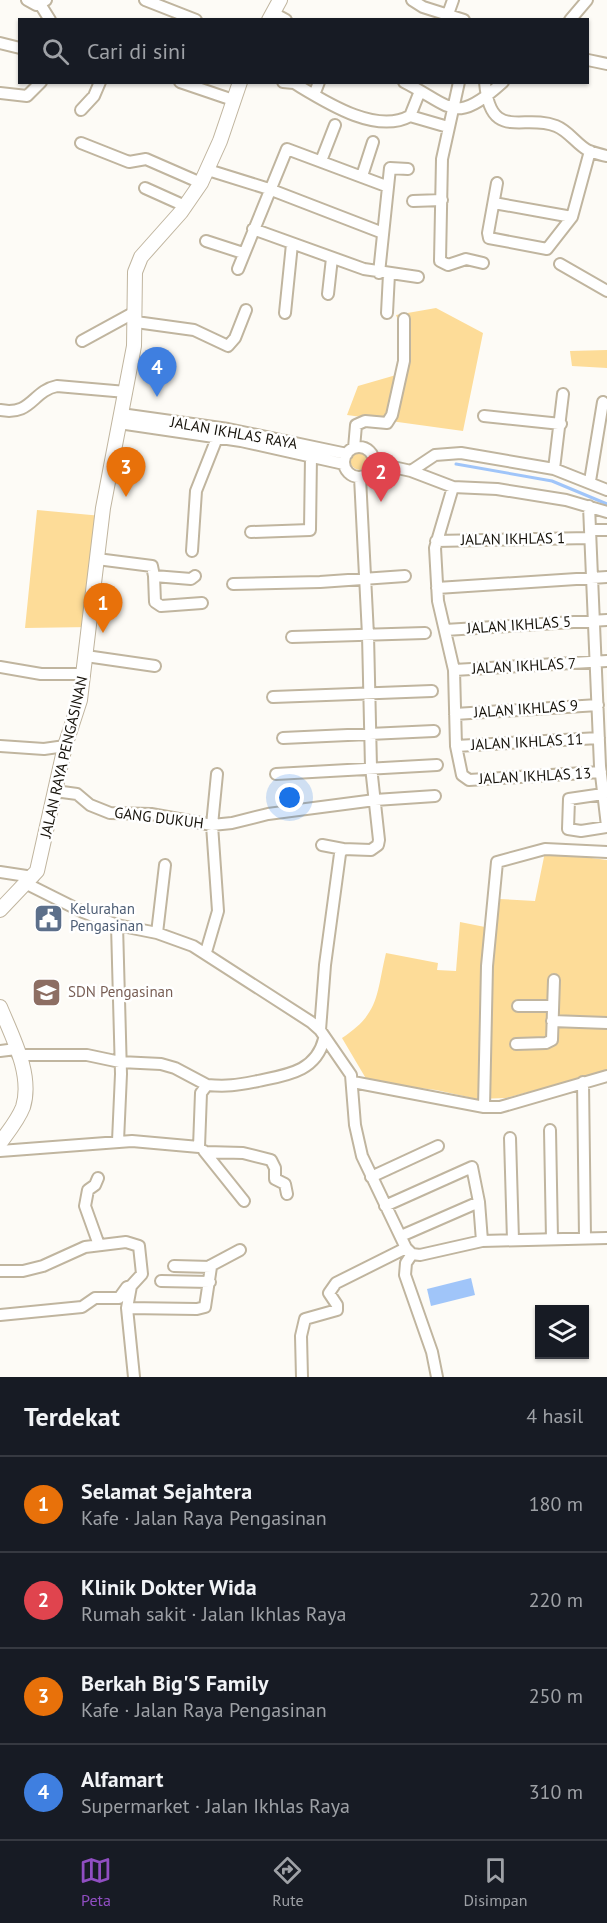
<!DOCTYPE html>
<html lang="id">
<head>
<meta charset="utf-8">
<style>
	body { margin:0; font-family:"PT Sans",sans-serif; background:#20242c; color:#f1f3f6 }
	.controls { position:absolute; right:18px; bottom:18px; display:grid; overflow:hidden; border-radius:0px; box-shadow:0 2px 4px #0004 }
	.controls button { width:54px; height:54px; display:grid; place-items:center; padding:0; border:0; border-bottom:2px solid #363941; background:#171b24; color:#f1f3f6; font:30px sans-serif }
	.you { position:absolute; left:290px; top:798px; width:21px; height:21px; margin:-15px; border:4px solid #fff; border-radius:50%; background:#1a73e8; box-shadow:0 0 0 9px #1a73e833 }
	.badge { display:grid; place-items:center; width:39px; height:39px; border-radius:50%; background:#904ec2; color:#fff; font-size:20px; font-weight:700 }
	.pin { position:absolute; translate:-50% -50px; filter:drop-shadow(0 2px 3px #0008) }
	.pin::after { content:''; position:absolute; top:32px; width:21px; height:18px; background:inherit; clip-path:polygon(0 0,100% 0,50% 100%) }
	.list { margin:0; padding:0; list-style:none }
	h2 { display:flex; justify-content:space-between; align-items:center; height:78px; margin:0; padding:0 24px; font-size:26px }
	h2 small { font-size:20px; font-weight:400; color:#9ea1a6 }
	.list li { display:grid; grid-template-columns:39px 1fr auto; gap:18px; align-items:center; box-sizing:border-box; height:96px; padding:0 24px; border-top:2px solid #363941 }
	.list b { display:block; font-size:22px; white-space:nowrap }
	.list p { margin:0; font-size:20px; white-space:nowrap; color:#9ea1a6 }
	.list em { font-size:20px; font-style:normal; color:#9ea1a6 }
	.icon { flex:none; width:33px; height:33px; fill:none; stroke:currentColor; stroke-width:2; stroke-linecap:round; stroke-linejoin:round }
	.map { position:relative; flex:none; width:607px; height:1377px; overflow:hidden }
	.search { position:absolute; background:#171b24; box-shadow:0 2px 4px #0004; left:18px; right:18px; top:18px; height:66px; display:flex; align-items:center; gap:15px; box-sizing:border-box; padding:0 21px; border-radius:0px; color:#9ea1a6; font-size:22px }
	.sheet { height:462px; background:#171b24 }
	nav { display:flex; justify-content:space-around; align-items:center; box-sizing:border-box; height:84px; border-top:2px solid #363941; background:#171b24; font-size:16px; color:#9ea1a6 }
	nav a { display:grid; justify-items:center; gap:3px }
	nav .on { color:#904ec2 }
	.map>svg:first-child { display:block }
	.green { fill:#fddc98 }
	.water { fill:#a0c5f9 }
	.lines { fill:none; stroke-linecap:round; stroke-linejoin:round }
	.stream { stroke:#a0c5f9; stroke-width:3 }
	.minor-casing { stroke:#c0b59f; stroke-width:14 }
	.major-casing { stroke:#c0b59f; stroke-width:16 }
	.minor { stroke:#fff; stroke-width:10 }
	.major { stroke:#fff; stroke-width:14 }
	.labels { text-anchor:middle; stroke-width:5; stroke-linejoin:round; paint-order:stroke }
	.street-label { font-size:15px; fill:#16120a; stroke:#fff }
	.service-label { font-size:15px; fill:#4e5e75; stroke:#fff; text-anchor:start }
	.education-label { font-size:15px; fill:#785e54; stroke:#fff; text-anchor:start }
</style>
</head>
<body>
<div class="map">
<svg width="607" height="1377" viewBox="0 0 607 1377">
	<rect width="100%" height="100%" fill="#fdfbf6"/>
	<!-- green -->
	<path class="green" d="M 436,308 L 483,333 L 463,431 L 347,415 L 358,386 L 403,373 L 410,352 L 396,315 Z
		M 607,350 L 607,368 L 572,366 L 570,351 Z
		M350 460a10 10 0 1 1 20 0a10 10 0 1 1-20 0Z
		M 37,510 L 102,516 L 90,627 L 25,628 Z
		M 545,852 L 607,860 L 607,1071 L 506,1098 L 477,1099 L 436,1090 L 368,1082 L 342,1038 C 380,1013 376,995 386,953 L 438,963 L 437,970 L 456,971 L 460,922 L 495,929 L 499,899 L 535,901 Z"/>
	<!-- water -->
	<path class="water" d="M 471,1278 L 475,1295 L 431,1306 L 427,1289 Z"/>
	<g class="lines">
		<!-- stream -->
		<path class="stream" d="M 456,464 L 552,481 L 607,504"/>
		<defs>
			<path id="minor" d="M 27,0 L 36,5 L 46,0
				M 145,0 L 196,20
				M 412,0 L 423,7 L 464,20
				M 40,4 L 50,20
				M 273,13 L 286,20
				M 448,14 L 453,0
				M 570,20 L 587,0
				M 0,43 L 20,48
				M 588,60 L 607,64
				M 180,82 L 233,100
				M 283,82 L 294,83 C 324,101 375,135 410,116 L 420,91
				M 404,82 C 453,107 454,126 503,82
				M 459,82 L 442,159 L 440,261 L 448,265 L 466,259 L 483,263
				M 485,82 C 490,143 523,113 556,126 C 569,131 577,145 589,151 C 595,153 601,155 607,156
				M 0,93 L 27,96 L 41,82
				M 314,95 L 319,82
				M 81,110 L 94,96 L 100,82
				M 410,116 L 448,127
				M 81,143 L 129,162 L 146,159 L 201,183
				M 321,161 L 335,125
				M 208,170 L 269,189 L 383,233
				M 362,176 L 373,142
				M 497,183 L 488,233 L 489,238 L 547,249 L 572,217 L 590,151
				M 145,188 L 185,206
				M 413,201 L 442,200
				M 494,203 L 572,217
				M 253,229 L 364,269 L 418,277
				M 206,241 L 243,253
				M 560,264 L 607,291
				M 238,269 L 287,149 L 386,186
				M 379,273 L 390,168 L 408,169
				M 328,294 L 332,258
				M 285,313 L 292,244
				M 387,313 L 389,274
				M 136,322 L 194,330 L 228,346 L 235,338 L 246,310
				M 82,341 L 135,312
				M 0,410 C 32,416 32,391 57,386 L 126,392
				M 121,414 L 228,429 L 347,454
				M 484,416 L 561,424
				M 119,423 L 241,441 L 344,464
				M344 462a15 15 0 1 1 30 0a15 15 0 1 1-30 0Z
				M 354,448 L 356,425 L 365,421 L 387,423 L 392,415 L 404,361 L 404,319
				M 375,463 L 411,471 L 453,487 L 497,489 L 566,500 L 607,512
				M 554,469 L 563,394
				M 411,471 L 435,455 L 461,453 L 554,469 L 607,490
				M 360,477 L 368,635 L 371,767 L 379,840 L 378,845 L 371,850 L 343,849 L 340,854 L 325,965 L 320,1030 L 351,1075 L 355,1125 L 362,1156 L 406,1248 L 412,1254 L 420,1255 L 482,1241 L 607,1238
				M 590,481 L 603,402
				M 453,487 L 435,548 L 438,601 L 454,670 L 456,746 L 462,775 L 469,780 L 601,772
				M 589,506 L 600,766 L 607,826
				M 590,530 L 607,530
				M 251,532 L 310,530 L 311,456
				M 436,541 L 590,538
				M 192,551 L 196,491 L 217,438
				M 97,559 L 152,566 L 154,576
				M 195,576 L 191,579 L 154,576 L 155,602 L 161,606 L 202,603
				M 233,584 L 320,582 L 405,576
				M 437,588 L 607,577
				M 445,630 L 607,620
				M 292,637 L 425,633
				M 86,656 L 155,666
				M 0,667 L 41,674 L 84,674
				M 454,670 L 607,661
				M 273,697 L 432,691
				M 455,714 L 598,705
				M 283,738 L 434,731
				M 0,746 L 44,749 L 65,746
				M 456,746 L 599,738
				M 276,774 L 437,765
				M 55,791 L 77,794 L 90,805 L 110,813 L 151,814 L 212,825 L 232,823 L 268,814 L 375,800 L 435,796
				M 603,794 L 569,799 L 568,829 L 581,831 L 607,827
				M 322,845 L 343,849
				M 0,872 L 33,877
				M 27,884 L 83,912 L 117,925 L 157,933 L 193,946 L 311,1022 L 320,1030
				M 117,925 L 121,1074 L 118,1141
				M 157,933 L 165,865
				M 206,952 L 218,911 L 212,825 L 217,774
				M 518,1006 L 553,1006
				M 552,1021 L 607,1023
				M 516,1044 L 546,1043 L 552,1040 L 554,980
				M 0,1051 L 16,1049
				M 18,1055 L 87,1055 L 120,1062 L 161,1064 L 175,1068 L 207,1085
				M 353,1082 L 484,1107 L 500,1107 L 607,1076
				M 583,1082 L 585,1238
				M 484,1107 L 487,966 L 497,862 L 545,849 L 607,852
				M 550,1130 L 552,1239
				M 510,1138 L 513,1240
				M 0,1151 L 132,1141 L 199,1147 L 201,1093 L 207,1085 C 228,1087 237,1085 258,1081 C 286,1075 316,1072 324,1039
				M 204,1151 L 244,1201
				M 206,1152 L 243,1153 L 271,1160 L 275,1168 L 275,1179 L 285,1184 L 287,1194
				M 371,1177 L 438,1146
				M 98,1178 L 95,1185 L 88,1190 L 85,1206 L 99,1245
				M 385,1206 L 472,1167 L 479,1202 L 482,1241
				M 401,1236 L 479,1202
				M 412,1254 L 406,1263 L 405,1275 L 432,1352 L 437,1377
				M 210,1266 L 240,1250
				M 0,1271 L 23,1271 L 43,1266 L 85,1247 L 126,1242 L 139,1246 L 142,1274 L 131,1286 L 127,1308 L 134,1377
				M 161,1281 L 210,1282
				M 127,1308 L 197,1309 L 205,1307 L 211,1267 L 174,1266
				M 0,1315 L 82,1307 L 95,1298 L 119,1298 L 127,1287 L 131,1286
				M 302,1377 L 301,1336 L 305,1319 L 337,1310 L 337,1305 L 329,1293 L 336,1283 L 406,1248"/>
			<path id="major" d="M 269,20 L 280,0
				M 0,910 L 37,871 L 65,746 L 80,700 L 103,508 L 134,346 L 135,272 L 141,257 L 181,212 L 201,183 L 220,141 L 240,82
				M 0,1007 C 12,1036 33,1075 23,1107 C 18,1120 8,1132 0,1143"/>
		</defs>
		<!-- minor casing -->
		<use href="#minor" class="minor-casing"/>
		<!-- major casing -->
		<use href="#major" class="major-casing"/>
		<!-- minor -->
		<use href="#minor" class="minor"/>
		<!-- major -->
		<use href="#major" class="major"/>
	</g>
	<!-- icons -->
	<defs>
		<symbol id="civic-square" viewBox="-11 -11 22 22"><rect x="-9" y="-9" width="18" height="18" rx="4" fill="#5c6f8a" stroke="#fff"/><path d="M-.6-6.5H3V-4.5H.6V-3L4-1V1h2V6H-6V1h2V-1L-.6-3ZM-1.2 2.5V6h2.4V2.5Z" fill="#fff"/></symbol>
		<symbol id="school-square" viewBox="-11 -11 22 22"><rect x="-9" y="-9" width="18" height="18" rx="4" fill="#8d6e63" stroke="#fff"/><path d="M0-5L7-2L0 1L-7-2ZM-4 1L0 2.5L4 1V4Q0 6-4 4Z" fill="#fff"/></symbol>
	</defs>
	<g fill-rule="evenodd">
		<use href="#civic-square" x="32" y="902" width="33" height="33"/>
		<use href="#school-square" x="30" y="976" width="33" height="33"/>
	</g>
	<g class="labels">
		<!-- street labels -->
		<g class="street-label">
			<text transform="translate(234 433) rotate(10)" y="5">JALAN IKHLAS RAYA</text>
			<text transform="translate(513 539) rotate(-1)" y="5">JALAN IKHLAS 1</text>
			<text transform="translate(519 625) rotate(-4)" y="5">JALAN IKHLAS 5</text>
			<text transform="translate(524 666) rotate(-3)" y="5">JALAN IKHLAS 7</text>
			<text transform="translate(526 709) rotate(-4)" y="5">JALAN IKHLAS 9</text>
			<text transform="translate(527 742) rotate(-3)" y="5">JALAN IKHLAS 11</text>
			<text transform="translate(64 757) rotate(-77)" y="5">JALAN RAYA PENGASINAN</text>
			<text transform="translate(535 776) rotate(-3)" y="5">JALAN IKHLAS 13</text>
			<text transform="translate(159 818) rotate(7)" y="5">GANG DUKUH</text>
		</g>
		<!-- service labels -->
		<g class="service-label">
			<text x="70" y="914">Kelurahan<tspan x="70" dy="17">Pengasinan</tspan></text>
		</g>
		<!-- education labels -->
		<g class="education-label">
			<text x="68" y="997">SDN Pengasinan</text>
		</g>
	</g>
</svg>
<div class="controls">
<button><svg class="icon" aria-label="layers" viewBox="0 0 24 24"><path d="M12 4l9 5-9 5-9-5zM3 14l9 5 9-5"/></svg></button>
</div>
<div class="you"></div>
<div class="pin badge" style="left:103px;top:633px;background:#e8710a">1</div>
<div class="pin badge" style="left:381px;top:502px;background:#e0444e">2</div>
<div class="pin badge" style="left:126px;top:497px;background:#e8710a">3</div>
<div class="pin badge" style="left:157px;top:397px;background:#3f7fe0">4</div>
<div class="search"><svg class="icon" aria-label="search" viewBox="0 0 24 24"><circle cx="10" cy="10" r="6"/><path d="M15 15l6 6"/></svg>Cari di sini</div>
</div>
<section class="sheet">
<h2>Terdekat<small>4 hasil</small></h2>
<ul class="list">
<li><span class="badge" style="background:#e8710a">1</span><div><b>Selamat Sejahtera</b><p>Kafe · Jalan Raya Pengasinan</p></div><em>180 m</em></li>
<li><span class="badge" style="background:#e0444e">2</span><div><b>Klinik Dokter Wida</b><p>Rumah sakit · Jalan Ikhlas Raya</p></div><em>220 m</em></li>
<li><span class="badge" style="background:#e8710a">3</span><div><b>Berkah Big'S Family</b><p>Kafe · Jalan Raya Pengasinan</p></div><em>250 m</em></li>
<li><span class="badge" style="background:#3f7fe0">4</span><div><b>Alfamart</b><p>Supermarket · Jalan Ikhlas Raya</p></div><em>310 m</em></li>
</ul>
</section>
<nav>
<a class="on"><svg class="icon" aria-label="map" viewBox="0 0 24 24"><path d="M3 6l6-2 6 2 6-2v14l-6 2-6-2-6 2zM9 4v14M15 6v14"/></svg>Peta</a>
<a><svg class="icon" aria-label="directions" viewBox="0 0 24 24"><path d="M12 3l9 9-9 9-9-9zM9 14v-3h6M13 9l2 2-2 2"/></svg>Rute</a>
<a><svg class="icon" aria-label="saved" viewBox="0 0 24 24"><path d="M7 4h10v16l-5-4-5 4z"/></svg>Disimpan</a>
</nav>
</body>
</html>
